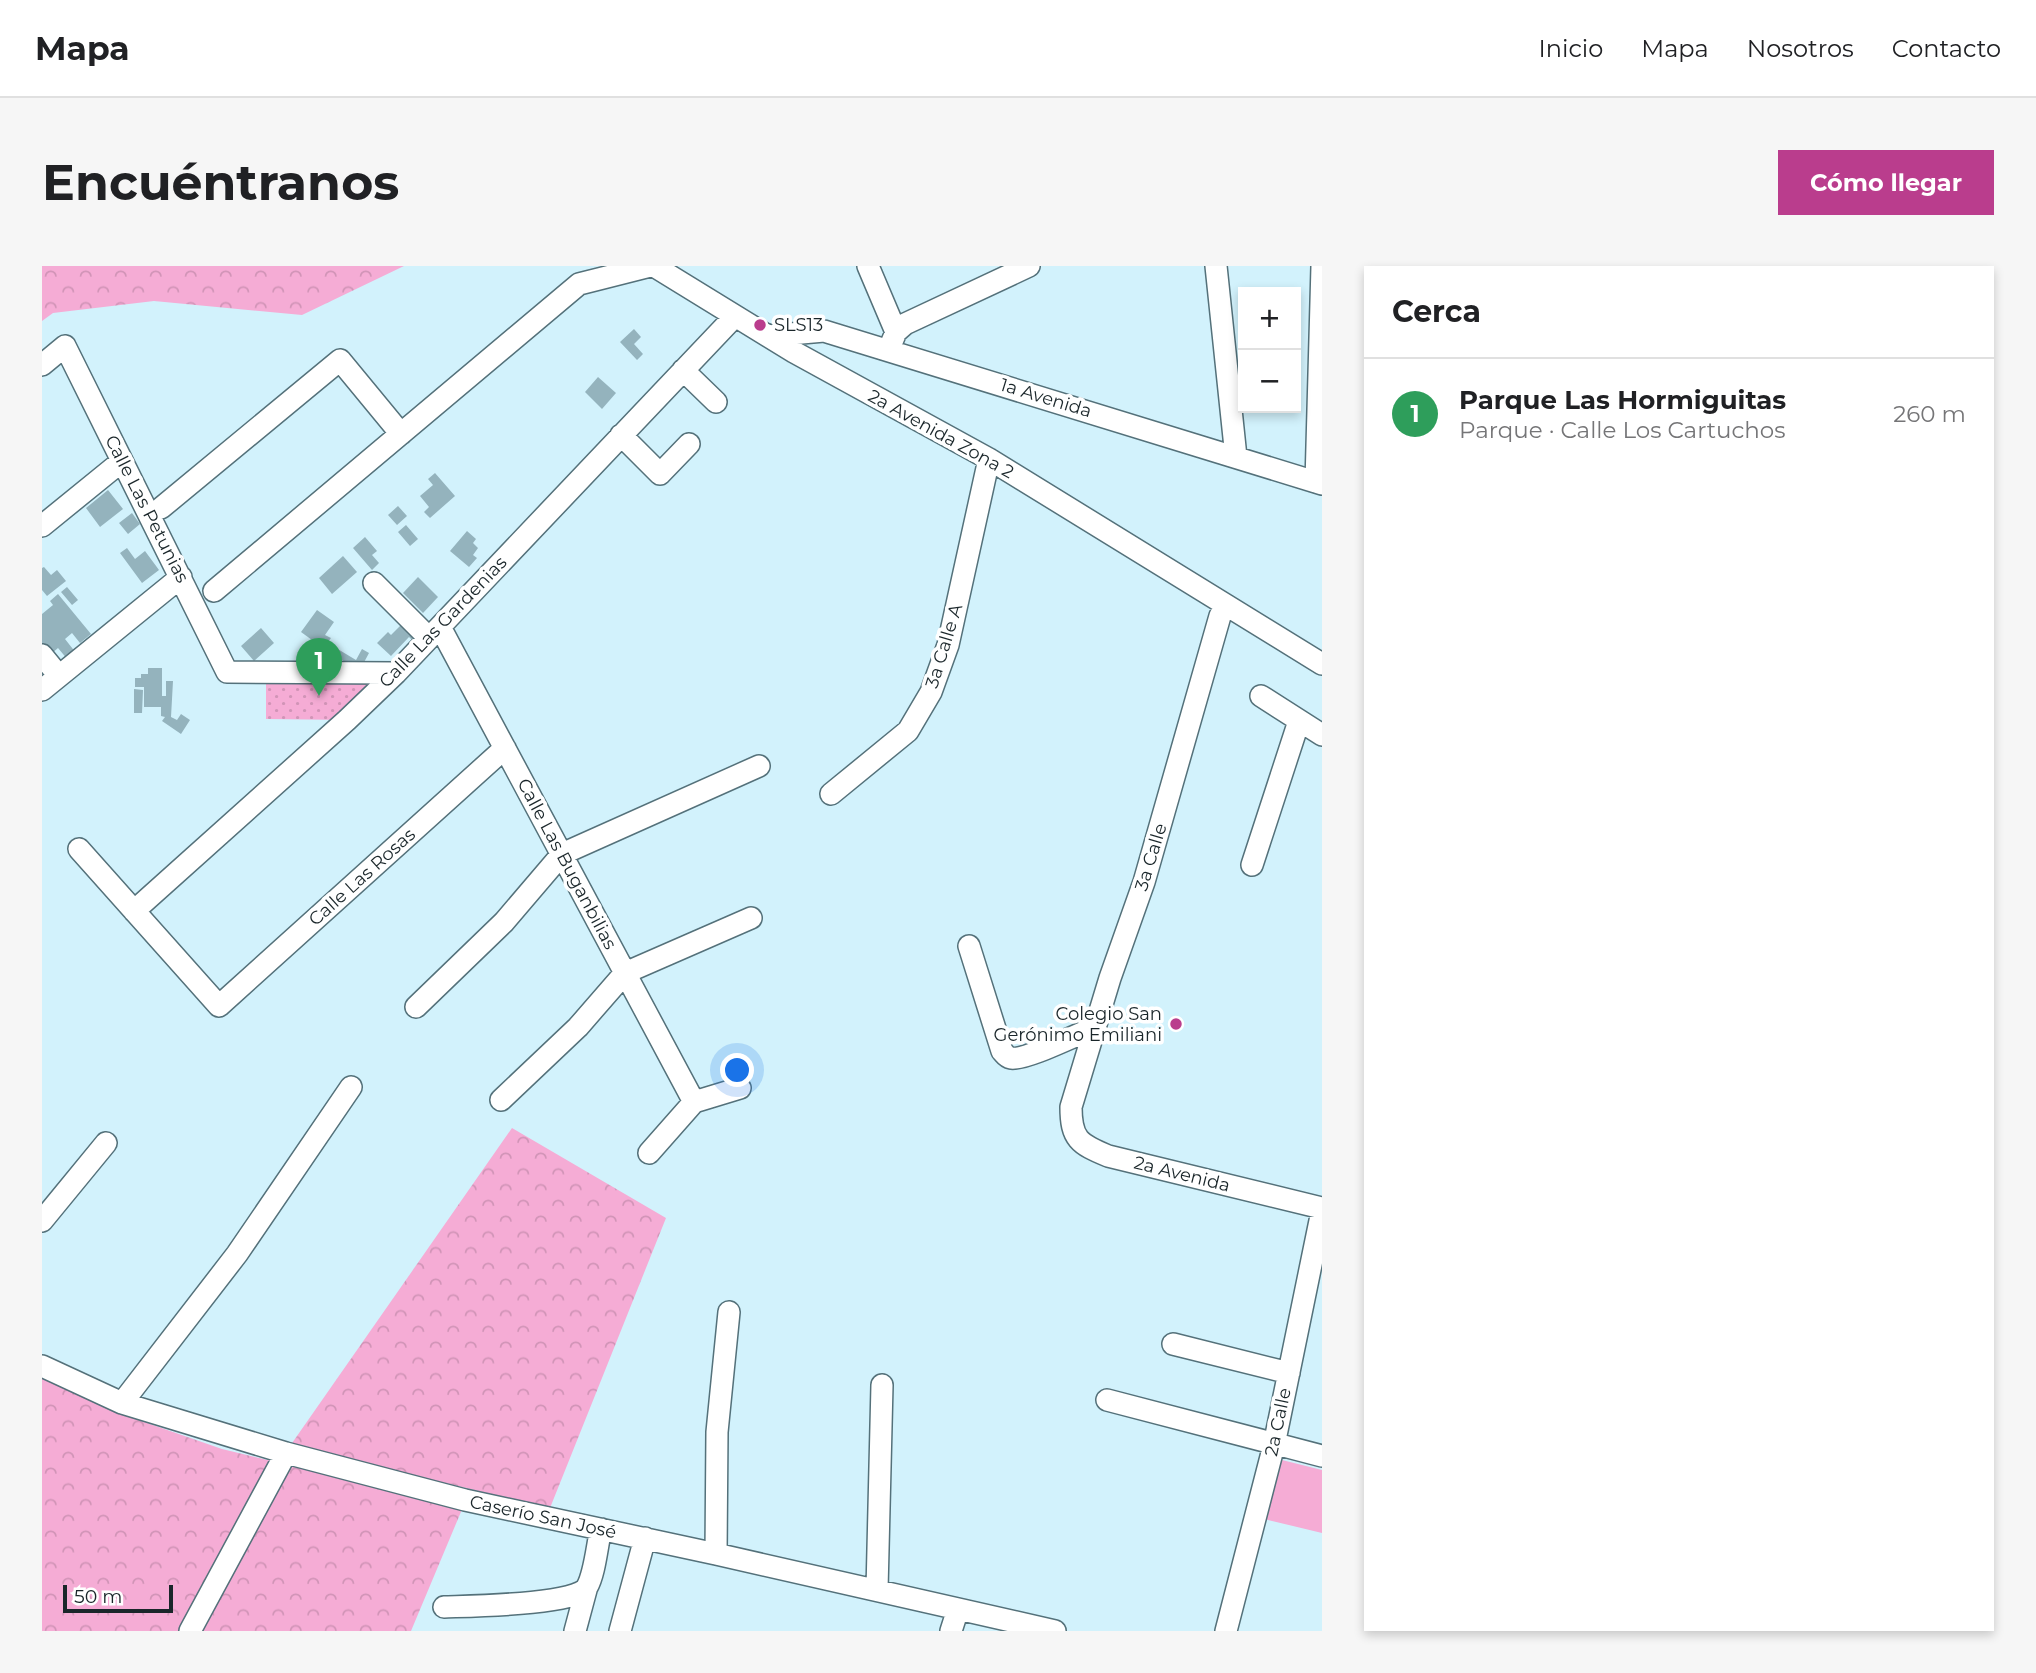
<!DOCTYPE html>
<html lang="es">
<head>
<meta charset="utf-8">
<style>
	body { margin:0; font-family:Montserrat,sans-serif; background:#f6f6f6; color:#202124 }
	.controls { position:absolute; right:21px; top:21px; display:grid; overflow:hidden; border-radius:0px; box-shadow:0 4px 10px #0003 }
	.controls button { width:63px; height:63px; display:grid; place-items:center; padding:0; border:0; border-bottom:2px solid #e0e0e0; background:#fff; color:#202124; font:35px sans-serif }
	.scale { position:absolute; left:21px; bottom:18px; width:110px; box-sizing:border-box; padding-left:7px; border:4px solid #1a262a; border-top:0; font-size:19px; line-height:24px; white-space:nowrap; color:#1a262a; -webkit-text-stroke:5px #fff; paint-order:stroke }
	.you { position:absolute; left:696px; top:805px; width:24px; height:24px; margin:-18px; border:5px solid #fff; border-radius:50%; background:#1a73e8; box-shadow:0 0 0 10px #1a73e833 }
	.badge { display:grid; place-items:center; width:46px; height:46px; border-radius:50%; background:#ba3d8d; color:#fff; font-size:23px; font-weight:700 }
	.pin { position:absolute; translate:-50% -58px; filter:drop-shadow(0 2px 4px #0008) }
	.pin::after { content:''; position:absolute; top:37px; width:24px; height:21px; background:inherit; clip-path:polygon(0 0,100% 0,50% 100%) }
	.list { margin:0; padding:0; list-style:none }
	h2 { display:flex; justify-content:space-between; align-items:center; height:91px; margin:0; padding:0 28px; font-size:30px }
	h2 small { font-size:23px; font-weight:400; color:#757577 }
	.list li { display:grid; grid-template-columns:46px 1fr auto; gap:21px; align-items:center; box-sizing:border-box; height:112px; padding:0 28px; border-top:2px solid #e0e0e0 }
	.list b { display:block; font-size:26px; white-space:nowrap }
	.list p { margin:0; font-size:23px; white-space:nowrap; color:#757577 }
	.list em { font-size:23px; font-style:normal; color:#757577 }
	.map { position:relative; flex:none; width:1280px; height:1365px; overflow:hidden; border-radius:0px }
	header { display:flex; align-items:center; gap:42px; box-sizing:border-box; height:98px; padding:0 35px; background:#fff; border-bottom:2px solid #e0e0e0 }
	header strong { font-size:33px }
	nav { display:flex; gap:38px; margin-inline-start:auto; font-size:24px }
	.intro { display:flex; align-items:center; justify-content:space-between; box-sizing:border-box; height:168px; padding:0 42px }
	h1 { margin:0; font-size:49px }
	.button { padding:18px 32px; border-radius:0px; background:#ba3d8d; color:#fff; font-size:24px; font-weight:700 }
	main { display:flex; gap:42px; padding:0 42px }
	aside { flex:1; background:#fff; border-radius:0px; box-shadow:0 4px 10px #0003 }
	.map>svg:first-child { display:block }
	.green { fill:#f5acd5 }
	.forest { fill:url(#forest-crowns) }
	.park { fill:url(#park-dots) }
	.building { fill:#94b3bd }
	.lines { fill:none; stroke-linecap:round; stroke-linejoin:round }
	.minor-casing { stroke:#54717a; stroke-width:24 }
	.minor { stroke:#fff; stroke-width:21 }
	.poi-dot { fill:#ba3d8d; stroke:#fff; stroke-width:2.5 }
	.labels { text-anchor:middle; stroke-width:7; stroke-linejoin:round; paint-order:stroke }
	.poi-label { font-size:18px; fill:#1a262a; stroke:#fff; text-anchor:start }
	.street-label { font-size:18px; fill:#1a262a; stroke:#fff }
</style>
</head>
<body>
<header>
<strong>Mapa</strong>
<nav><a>Inicio</a><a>Mapa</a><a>Nosotros</a><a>Contacto</a></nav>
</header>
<div class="intro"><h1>Encuéntranos</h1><a class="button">Cómo llegar</a></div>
<main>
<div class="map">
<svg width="1280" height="1365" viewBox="0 0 1280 1365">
	<defs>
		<pattern id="forest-crowns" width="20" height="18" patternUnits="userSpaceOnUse" patternTransform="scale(1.75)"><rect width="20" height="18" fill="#f5acd5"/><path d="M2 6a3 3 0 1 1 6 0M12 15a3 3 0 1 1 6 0" fill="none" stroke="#d194b7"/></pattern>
		<pattern id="park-dots" width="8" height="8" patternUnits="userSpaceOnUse" patternTransform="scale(1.75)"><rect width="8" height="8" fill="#f5acd5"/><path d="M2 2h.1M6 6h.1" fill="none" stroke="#d194b7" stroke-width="1.8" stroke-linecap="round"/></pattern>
	</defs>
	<rect width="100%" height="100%" fill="#d2f2fc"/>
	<!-- green -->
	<path class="green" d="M 1236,1193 L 1280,1204 L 1280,1267 L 1222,1253 Z"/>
	<!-- forest -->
	<path class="forest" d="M 0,0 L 362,0 L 260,49 L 112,35 L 11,47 L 0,55 Z
		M 470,862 L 624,952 L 508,1242 L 248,1180 Z
		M 0,1110 L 85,1150 L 180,1183 L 421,1241 L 369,1365 L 0,1365 Z"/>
	<!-- park -->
	<path class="park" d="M 224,406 L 354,407 L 305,454 L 224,453 Z"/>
	<!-- building -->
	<path class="building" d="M 592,63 L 599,71 L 592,78 L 601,88 L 595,94 L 578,76 Z
		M 556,111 L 574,127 L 560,143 L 543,126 Z
		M 393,207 L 413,230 L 388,252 L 382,246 L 387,241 L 378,230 L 391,219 L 386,213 Z
		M 66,224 L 81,243 L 58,261 L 44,242 Z
		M 356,240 L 365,250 L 355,259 L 346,249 Z
		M 90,247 L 98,258 L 86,268 L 77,257 Z
		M 364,259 L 376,273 L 368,280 L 356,266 Z
		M 425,265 L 434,273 L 431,277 L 436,282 L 431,289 L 435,292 L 427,301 L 408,285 Z
		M 323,271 L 335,285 L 330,289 L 337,297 L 330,304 L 311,282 Z
		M 85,282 L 93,293 L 103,285 L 117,304 L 100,317 L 78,287 Z
		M 301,290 L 315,306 L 290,328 L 277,312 Z
		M 2,301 L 9,309 L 15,304 L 24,315 L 5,330 L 0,324 L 0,302 Z
		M 376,311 L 396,331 L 381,347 L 361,327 Z
		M 25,321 L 36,334 L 30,339 L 19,326 Z
		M 16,328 L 49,368 L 38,377 L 30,367 L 23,373 L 34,387 L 26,394 L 16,382 L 8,389 L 0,379 L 0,348 L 11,339 L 8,335 Z
		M 275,344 L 292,356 L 283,369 L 289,372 L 281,382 L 259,366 Z
		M 365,353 L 375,379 L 367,371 L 349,390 L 335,377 L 346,366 L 349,369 Z
		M 219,362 L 232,377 L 212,395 L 199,380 Z
		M 289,379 L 314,394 L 320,383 L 327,387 L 319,402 L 310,400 L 285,385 Z
		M 106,402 L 120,402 L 120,430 L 124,430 L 124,415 L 131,415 L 129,451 L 135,454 L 139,448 L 148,454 L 139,468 L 120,455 L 123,451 L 119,450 L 119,441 L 102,441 L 102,421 L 93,421 L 93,412 L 99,412 L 99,408 L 106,408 Z
		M 92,423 L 101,424 L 100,447 L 92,447 Z"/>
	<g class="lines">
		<defs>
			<path id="minor" d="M 612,0 L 752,86 L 947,193 L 1280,398
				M 826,0 L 854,66
				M 1174,0 L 1194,191
				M 726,70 L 782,65 L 1280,218
				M 847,83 L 854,66 L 863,58 L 987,0
				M 0,99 L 23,80 L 185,406 L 354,407
				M 641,104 L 674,136
				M 579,169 L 618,208 L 647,178
				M 1274,216 L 1280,0
				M 119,242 L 298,94 L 359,168
				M 0,260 L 80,195
				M 332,317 L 387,372
				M 172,325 L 537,18 L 608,0
				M 1183,340 L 1178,350 L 1102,616 L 1068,712 L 1029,841 C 1029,873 1037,878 1066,890 L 1280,942
				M 398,361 L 652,836
				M 0,389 L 17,410
				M 0,424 L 139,311
				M 1219,430 L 1280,469
				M 789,528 L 866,465 L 889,426 L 906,379 L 947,193
				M 37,583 L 177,740 L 463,482
				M 1210,599 L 1257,455
				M 92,645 L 305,454 L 354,407 L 693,50
				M 927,680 L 960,785 C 963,788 964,791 969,792 C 982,795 1038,767 1054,761
				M 374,741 L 462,656 L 520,588 L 717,500
				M 459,834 L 536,761 L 583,707 L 709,652
				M 652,836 L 698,822
				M 607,887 L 652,836
				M 0,955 L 64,877
				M 1131,1078 L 1247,1107
				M 0,1100 L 80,1137 L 244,1187 L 423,1234 L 674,1288 L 1013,1365
				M 1065,1134 L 1280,1190
				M 80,1137 L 195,988 L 309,821
				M 674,1288 L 675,1166 L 687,1046
				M 835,1324 L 840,1119
				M 402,1341 C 425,1340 536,1339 545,1321 C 553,1307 555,1279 559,1263
				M 148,1365 L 244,1187
				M 533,1365 L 544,1324
				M 578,1365 L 603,1272
				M 909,1365 L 916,1343
				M 1184,1365 L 1232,1179 L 1280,945"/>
		</defs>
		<!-- minor casing -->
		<use href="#minor" class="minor-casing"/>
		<!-- minor -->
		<use href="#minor" class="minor"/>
	</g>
	<!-- markers -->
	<g class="poi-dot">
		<circle cx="718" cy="59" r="7"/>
		<circle cx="1134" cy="758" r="7"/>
	</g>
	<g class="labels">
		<!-- poi labels -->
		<g class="poi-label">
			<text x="732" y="65">SLS13</text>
			<text x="1120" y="754" text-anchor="end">Colegio San<tspan x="1120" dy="21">Gerónimo Emiliani</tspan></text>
		</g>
		<!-- street labels -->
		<g class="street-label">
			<text transform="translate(1004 132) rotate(17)" y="6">1a Avenida</text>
			<text transform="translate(899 168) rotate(29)" y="6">2a Avenida Zona 2</text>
			<text transform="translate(105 243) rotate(63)" y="6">Calle Las Petunias</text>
			<text transform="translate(401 356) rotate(-46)" y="6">Calle Las Gardenias</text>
			<text transform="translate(902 380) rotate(-73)" y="6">3a Calle A</text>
			<text transform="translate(1109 591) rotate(-73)" y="6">3a Calle</text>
			<text transform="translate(525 598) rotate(62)" y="6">Calle Las Buganbilias</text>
			<text transform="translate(320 611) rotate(-42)" y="6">Calle Las Rosas</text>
			<text transform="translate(1140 908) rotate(14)" y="6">2a Avenida</text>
			<text transform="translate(1236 1156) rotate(-78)" y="6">2a Calle</text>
			<text transform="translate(501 1251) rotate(12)" y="6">Caserío San José</text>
		</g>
	</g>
</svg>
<div class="controls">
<button>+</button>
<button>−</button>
</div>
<div class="scale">50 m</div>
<div class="you"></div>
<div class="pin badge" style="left:277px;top:430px;background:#2e9e5b">1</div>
</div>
<aside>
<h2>Cerca<small></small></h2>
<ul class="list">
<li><span class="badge" style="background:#2e9e5b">1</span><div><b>Parque Las Hormiguitas</b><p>Parque · Calle Los Cartuchos</p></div><em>260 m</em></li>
</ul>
</aside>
</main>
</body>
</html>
